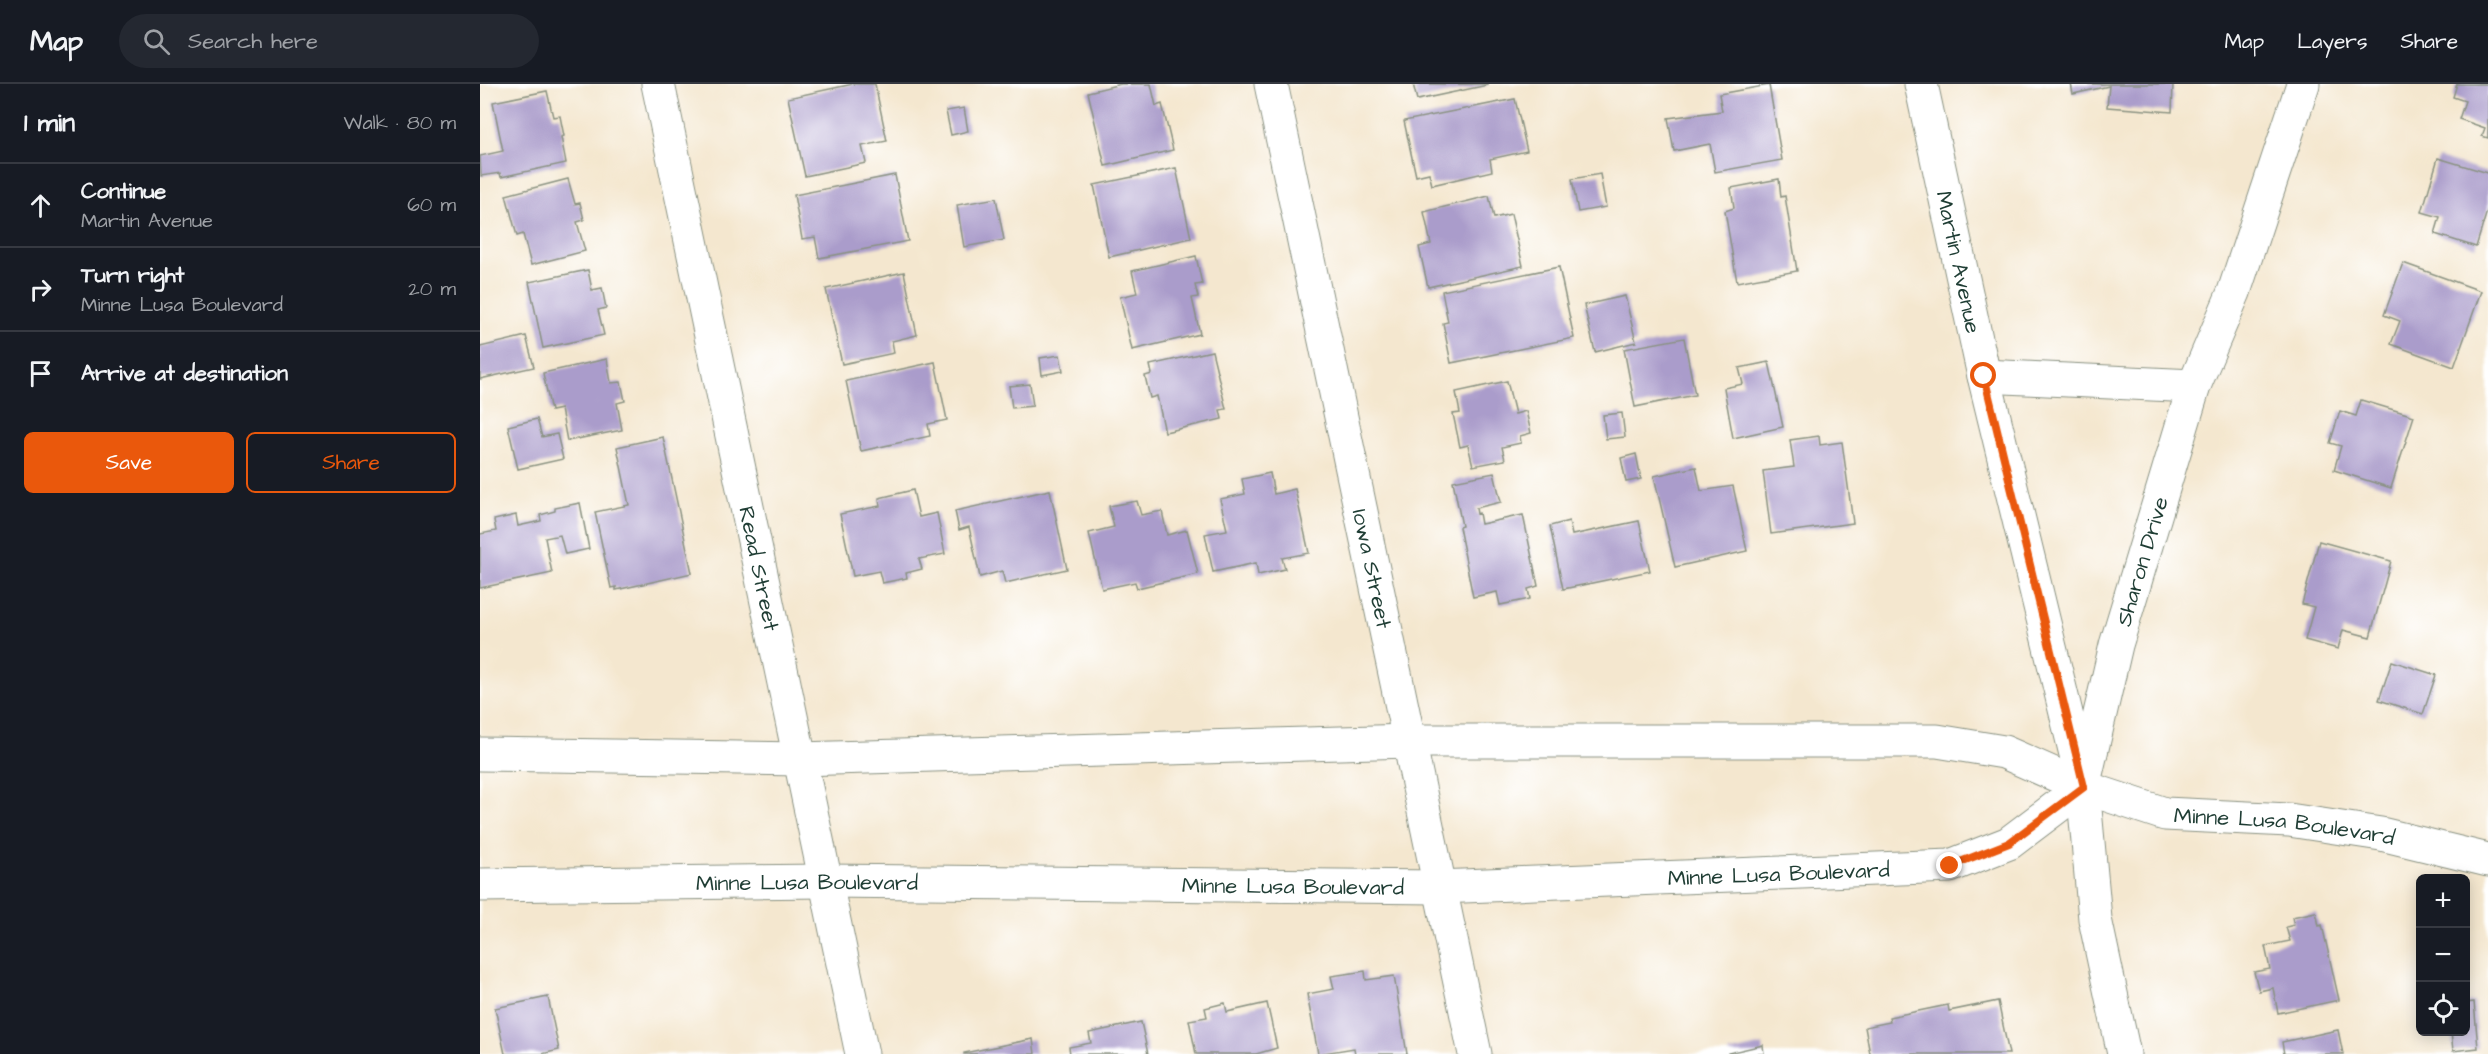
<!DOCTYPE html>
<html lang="en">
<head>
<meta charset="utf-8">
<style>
	body { margin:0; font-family:"Architects Daughter",sans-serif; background:#242831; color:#f1f3f6 }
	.controls { position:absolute; right:18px; bottom:18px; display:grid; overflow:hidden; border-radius:9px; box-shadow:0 3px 15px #0003 }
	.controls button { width:54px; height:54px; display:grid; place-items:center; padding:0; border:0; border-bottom:2px solid #363941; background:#171b24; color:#f1f3f6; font:30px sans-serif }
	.stop { position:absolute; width:18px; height:18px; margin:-14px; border:4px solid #ea580c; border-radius:50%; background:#fff }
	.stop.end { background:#ea580c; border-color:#fff; box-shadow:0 2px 6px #0008 }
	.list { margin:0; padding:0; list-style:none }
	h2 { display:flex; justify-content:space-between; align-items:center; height:78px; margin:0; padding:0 24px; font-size:26px }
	h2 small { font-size:20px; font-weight:400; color:#9ea1a6 }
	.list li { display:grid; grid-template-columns:39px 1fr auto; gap:18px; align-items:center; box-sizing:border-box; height:84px; padding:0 24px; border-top:2px solid #363941 }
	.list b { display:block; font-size:22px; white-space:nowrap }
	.list p { margin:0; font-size:20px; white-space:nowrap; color:#9ea1a6 }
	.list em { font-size:20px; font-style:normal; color:#9ea1a6 }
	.actions { display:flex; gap:12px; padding:18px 24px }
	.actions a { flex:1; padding:14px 0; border:2px solid #ea580c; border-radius:9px; text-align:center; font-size:21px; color:#ea580c }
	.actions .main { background:#ea580c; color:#fff }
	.icon { flex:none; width:33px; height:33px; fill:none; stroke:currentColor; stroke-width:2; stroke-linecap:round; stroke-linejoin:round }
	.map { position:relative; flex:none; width:2008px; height:970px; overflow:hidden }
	header { display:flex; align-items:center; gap:36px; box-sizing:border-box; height:84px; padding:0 30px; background:#171b24; border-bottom:2px solid #363941 }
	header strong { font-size:28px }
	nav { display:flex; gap:33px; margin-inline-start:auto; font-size:21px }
	.search { width:420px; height:54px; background:#242831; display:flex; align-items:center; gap:15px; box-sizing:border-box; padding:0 21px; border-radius:33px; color:#9ea1a6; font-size:22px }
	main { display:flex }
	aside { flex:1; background:#171b24 }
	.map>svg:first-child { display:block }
	.building { fill:#aa9ccb }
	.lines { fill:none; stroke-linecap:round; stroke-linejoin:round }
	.minor-casing { stroke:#8a9282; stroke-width:35 }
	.minor { stroke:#fff; stroke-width:33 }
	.route { stroke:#ea580c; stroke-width:8 }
	.labels { text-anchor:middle; stroke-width:5; stroke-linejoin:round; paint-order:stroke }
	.street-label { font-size:22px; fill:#1f3d34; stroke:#fff }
</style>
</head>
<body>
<header>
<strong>Map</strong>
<div class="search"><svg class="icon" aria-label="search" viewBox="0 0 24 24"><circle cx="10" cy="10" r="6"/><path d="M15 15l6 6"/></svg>Search here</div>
<nav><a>Map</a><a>Layers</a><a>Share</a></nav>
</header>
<main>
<aside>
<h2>1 min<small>Walk · 80 m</small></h2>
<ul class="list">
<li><svg class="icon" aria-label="ahead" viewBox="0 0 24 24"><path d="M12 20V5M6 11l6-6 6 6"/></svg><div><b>Continue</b><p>Martin Avenue</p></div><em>60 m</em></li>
<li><svg class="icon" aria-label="right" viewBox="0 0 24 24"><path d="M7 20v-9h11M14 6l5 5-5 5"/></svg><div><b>Turn right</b><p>Minne Lusa Boulevard</p></div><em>20 m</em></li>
<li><svg class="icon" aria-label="arrive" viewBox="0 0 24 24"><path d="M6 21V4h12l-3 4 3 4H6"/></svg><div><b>Arrive at destination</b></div></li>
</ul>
<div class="actions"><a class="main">Save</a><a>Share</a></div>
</aside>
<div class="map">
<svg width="2008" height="970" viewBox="0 0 2008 970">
	<rect width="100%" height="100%" fill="#fff"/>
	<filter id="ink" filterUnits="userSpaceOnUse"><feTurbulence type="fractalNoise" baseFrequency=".0167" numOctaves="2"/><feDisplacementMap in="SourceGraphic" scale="12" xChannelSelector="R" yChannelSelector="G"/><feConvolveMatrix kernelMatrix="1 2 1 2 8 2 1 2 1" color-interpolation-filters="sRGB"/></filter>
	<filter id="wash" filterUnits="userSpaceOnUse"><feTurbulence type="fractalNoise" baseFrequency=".008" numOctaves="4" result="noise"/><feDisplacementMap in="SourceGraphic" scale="24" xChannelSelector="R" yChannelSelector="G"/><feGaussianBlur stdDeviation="1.35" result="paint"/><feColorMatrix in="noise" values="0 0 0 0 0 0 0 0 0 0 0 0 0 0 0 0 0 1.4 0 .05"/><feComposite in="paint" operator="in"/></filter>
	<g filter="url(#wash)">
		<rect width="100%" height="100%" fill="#f4e7cf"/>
		<g id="blocks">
			<!-- building -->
			<path class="building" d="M 373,0 L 395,0 L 407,57 L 382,62 L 386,79 L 325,92 L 308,14 Z
				M 641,0 L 671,0 L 676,22 L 682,20 L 693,66 L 625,82 L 608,8 Z
				M 933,0 L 1008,0 L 1008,1 L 937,16 Z
				M 1591,0 L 1693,0 L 1692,28 L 1627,23 L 1629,2 L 1593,10 Z
				M 1977,0 L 2008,0 L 2008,54 L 2002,52 L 2005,44 L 1979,35 L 1985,17 L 1973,13 Z
				M 1289,1 L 1302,76 L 1235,88 L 1230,60 L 1194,67 L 1188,34 L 1242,27 L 1239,10 Z
				M 67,7 L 73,33 L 80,32 L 84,52 L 81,53 L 86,79 L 21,93 L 20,89 L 1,92 L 0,72 L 23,67 L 13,18 Z
				M 1035,15 L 1047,67 L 1010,75 L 1012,87 L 952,101 L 949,89 L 936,92 L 924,37 Z
				M 484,24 L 488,47 L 471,51 L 466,27 Z
				M 1958,74 L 2008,89 L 2008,124 L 1996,163 L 1955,150 L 1960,133 L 1942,128 Z
				M 696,84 L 711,154 L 629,173 L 614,101 Z
				M 1120,90 L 1126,123 L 1098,128 L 1092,95 Z
				M 415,91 L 428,157 L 339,174 L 335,153 L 322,155 L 314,111 Z
				M 88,95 L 95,120 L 100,119 L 104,136 L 97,138 L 105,167 L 51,181 L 43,150 L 37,152 L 26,111 Z
				M 1299,95 L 1301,113 L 1305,112 L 1317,187 L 1257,198 L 1245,127 L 1254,124 L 1251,104 Z
				M 1009,112 L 1014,134 L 1031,130 L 1043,182 L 948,203 L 939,163 L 951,160 L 944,128 Z
				M 516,114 L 524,156 L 484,163 L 477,121 Z
				M 716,172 L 722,200 L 715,201 L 718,213 L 712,214 L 720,250 L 652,266 L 640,213 L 657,209 L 652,187 Z
				M 1923,179 L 2001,207 L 1974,283 L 1911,260 L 1920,237 L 1904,231 Z
				M 1079,183 L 1094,254 L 971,279 L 963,239 L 968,238 L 962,207 Z
				M 108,186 L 112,206 L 122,204 L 126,224 L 118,226 L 124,251 L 63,264 L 49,198 Z
				M 424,188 L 437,251 L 412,257 L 414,269 L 362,280 L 346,205 Z
				M 1145,212 L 1156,258 L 1115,268 L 1104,221 Z
				M 46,252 L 54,283 L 0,295 L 0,263 Z
				M 1204,254 L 1215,311 L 1155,323 L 1144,265 Z
				M 732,267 L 746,325 L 740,326 L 742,335 L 685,348 L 677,312 L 670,314 L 665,292 L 672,290 L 670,281 Z
				M 580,271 L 583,287 L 562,291 L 560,274 Z
				M 127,275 L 131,299 L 141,298 L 145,317 L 137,319 L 142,346 L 87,357 L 81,325 L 71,327 L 63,289 Z
				M 455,278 L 467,336 L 448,340 L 450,352 L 381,367 L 366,297 Z
				M 1289,278 L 1303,343 L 1253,354 L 1244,304 L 1263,300 L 1259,284 Z
				M 1027,297 L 1035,330 L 1046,327 L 1051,349 L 1040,352 L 1041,359 L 1022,363 L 1025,376 L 993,382 L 988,361 L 980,363 L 973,330 L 980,329 L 976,308 Z
				M 550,300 L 553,322 L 532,324 L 529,302 Z
				M 1881,316 L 1934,332 L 1911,404 L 1854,386 L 1861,362 L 1850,359 L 1860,327 L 1876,332 Z
				M 1142,329 L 1145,353 L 1126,355 L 1123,331 Z
				M 57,335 L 62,353 L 77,350 L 83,375 L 38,385 L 28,342 Z
				M 1339,352 L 1340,361 L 1362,358 L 1373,439 L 1291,450 L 1283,387 L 1314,383 L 1310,356 Z
				M 183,353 L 212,489 L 136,506 L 136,503 L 131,504 L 115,428 L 149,421 L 137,363 Z
				M 1156,370 L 1161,395 L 1146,398 L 1141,374 Z
				M 1216,383 L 1221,407 L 1253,402 L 1267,467 L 1195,483 L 1174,392 Z
				M 790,389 L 794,410 L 815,405 L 829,469 L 802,474 L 805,485 L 778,491 L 776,479 L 733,488 L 725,450 L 747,446 L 740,415 L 765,410 L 762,395 Z
				M 1014,389 L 1021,418 L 996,424 L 997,430 L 999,429 L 1001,440 L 1043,431 L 1058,502 L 1048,505 L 1050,515 L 1020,521 L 1017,508 L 993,513 L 979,443 L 982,442 L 973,397 Z
				M 433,406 L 439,433 L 457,429 L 465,470 L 439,475 L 442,485 L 426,489 L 427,494 L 402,499 L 399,487 L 373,492 L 360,430 L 400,422 L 399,414 Z
				M 570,406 L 587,485 L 525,499 L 522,487 L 500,493 L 489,443 L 479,446 L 475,427 Z
				M 657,417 L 661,431 L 682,427 L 687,451 L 707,446 L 718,490 L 657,504 L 655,498 L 622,505 L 609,449 L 634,443 L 629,422 Z
				M 100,419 L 109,465 L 85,470 L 80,451 L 65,454 L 72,489 L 0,504 L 0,450 L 16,447 L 14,436 L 36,431 L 38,442 L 61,437 L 60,431 L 75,427 L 75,424 Z
				M 1089,437 L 1092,451 L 1159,437 L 1170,487 L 1083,505 L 1070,442 Z
				M 1839,457 L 1911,477 L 1890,553 L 1863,546 L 1858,565 L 1825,556 L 1834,523 L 1822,520 Z
				M 1912,577 L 1956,591 L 1943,630 L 1899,616 Z
				M 1836,828 L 1839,842 L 1842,841 L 1859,916 L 1798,929 L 1793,904 L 1779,907 L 1774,888 L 1790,885 L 1785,862 L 1810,857 L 1806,843 L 1814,841 L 1812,833 Z
				M 885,887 L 886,896 L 914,892 L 927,970 L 875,970 L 874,964 L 838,970 L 827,910 L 854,905 L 851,892 Z
				M 68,913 L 79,966 L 62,970 L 25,970 L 15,924 Z
				M 1518,917 L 1529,970 L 1390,970 L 1385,943 L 1410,938 L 1409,933 L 1468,921 L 1469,927 Z
				M 1994,918 L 1998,964 L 1973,967 L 1971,948 L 1986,948 L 1986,919 Z
				M 745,919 L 747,928 L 787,919 L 797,964 L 776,970 L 716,970 L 709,936 L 727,933 L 725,924 Z
				M 661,938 L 668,970 L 590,970 L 589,963 L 611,959 L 609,949 Z
				M 1858,946 L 1863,970 L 1804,970 L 1802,958 Z
				M 553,955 L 555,970 L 484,970 L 484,969 Z
				M 1283,961 L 1284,970 L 1248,970 L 1248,969 Z"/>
		</g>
	</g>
	<g filter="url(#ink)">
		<use href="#blocks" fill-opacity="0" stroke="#8a9282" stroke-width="1.5"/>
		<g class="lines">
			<defs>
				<g id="minor">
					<path id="s1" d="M 178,0 L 382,970"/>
					<path id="s2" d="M 791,0 L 995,970"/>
					<path id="s3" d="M 1441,0 L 1504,292 L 1602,695"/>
					<path d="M 1504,292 L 1714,302"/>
					<path id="s4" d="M 0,670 L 320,675 L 929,657 L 1457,657 L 1524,668 L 1603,703 L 1685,730 L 1809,736 L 1901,750 L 2008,776"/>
					<path id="s5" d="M 0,801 L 345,797 L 959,803 L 1470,782 L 1529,759 L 1603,703"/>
					<path id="s6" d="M 1644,970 L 1615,835 L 1603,703 L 1636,561 L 1714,302 L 1754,208 L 1823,0"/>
				</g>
			</defs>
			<!-- minor casing -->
			<use href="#minor" class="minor-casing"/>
			<!-- minor -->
			<use href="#minor" class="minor"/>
		</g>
	</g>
	<g class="lines" filter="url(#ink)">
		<!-- route -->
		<path class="route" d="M 1470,782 L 1529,759 L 1604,703 L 1504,292"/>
	</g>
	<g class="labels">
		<!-- street labels -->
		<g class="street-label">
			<text dy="8" stroke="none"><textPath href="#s3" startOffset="182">Martin Avenue</textPath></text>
			<text dy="8" stroke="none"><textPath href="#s6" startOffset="504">Sharon Drive</textPath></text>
			<text dy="8" stroke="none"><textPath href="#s1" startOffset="495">Read Street</textPath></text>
			<text dy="8" stroke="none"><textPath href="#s2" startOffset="495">Iowa Street</textPath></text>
			<text dy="8" stroke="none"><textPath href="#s4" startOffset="1818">Minne Lusa Boulevard</textPath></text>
			<text dy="8" stroke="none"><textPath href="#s5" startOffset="1299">Minne Lusa Boulevard</textPath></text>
			<text dy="8" stroke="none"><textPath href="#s5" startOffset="327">Minne Lusa Boulevard</textPath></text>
			<text dy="8" stroke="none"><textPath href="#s5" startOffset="813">Minne Lusa Boulevard</textPath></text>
		</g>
	</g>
</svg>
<div class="controls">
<button>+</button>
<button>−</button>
<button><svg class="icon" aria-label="locate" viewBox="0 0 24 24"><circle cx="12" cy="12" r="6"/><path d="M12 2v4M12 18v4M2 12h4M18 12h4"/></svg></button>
</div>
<div class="stop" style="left:1504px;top:292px"></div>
<div class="stop end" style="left:1470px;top:782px"></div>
</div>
</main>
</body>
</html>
